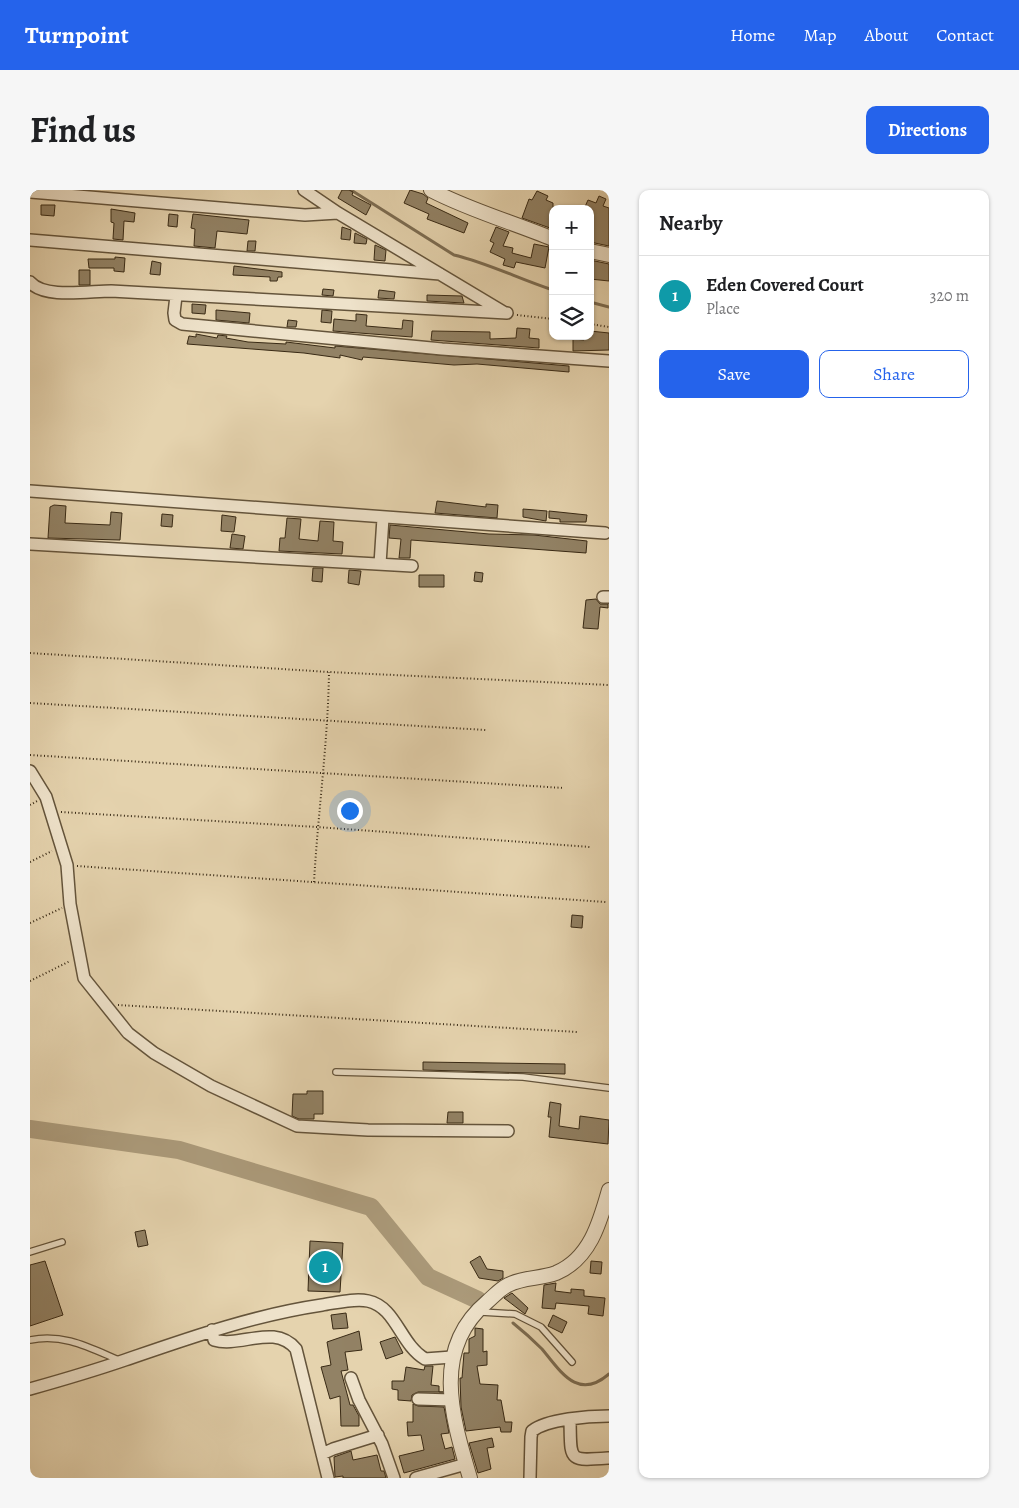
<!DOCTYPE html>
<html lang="en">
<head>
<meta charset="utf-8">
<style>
	body { margin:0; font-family:Alegreya,serif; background:#f6f6f6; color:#202124 }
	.controls { position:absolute; right:15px; top:15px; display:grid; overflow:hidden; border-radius:10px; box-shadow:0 1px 4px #0004 }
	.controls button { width:45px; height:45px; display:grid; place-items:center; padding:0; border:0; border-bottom:1px solid #e0e0e0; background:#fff; color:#202124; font:25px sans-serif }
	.you { position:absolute; left:319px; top:620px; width:18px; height:18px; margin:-12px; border:4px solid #fff; border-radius:50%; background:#1a73e8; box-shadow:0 0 0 8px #1a73e833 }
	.badge { display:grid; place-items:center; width:32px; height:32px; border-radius:50%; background:#2563eb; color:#fff; font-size:16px; font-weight:700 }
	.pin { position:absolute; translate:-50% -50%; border:2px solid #fff; box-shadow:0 1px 5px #0006 }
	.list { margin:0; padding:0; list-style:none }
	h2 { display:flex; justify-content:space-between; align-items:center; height:65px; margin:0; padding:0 20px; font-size:21px }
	h2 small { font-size:16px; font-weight:400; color:#757577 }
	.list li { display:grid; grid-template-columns:32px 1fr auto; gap:15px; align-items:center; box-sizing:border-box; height:80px; padding:0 20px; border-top:1px solid #e0e0e0 }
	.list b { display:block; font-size:19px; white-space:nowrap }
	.list p { margin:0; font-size:16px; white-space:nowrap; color:#757577 }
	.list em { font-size:16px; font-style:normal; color:#757577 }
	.actions { display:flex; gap:10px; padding:15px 20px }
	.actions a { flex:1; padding:11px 0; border:1px solid #2563eb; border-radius:10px; text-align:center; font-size:18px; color:#2563eb }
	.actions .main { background:#2563eb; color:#fff }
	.icon { flex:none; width:28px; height:28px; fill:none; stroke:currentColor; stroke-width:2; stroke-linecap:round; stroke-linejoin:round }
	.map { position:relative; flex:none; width:579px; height:1288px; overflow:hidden; border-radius:10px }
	header { display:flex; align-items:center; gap:30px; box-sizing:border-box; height:70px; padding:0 25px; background:#2563eb; color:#fff }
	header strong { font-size:24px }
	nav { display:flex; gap:28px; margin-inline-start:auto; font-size:18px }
	.intro { display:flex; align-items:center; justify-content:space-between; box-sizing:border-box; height:120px; padding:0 30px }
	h1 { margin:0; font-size:35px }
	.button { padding:12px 22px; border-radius:10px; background:#2563eb; color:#fff; font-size:18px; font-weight:700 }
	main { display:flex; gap:30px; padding:0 30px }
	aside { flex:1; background:#fff; border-radius:10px; box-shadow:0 1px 4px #0004 }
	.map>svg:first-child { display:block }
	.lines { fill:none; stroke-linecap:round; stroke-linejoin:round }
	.stream { stroke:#7d6d52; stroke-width:3 }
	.river { stroke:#ab9a7a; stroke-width:18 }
	.building { fill:#928265; stroke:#392a15 }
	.service-casing { stroke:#64543b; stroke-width:8 }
	.minor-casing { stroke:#64543b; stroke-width:14 }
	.tertiary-casing { stroke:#64543b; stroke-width:16 }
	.path { stroke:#392a15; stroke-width:2; stroke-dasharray:1 2.5; stroke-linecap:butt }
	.service { stroke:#eee2ca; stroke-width:5.5 }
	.minor { stroke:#eee2ca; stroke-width:11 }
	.tertiary { stroke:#eee2ca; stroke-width:14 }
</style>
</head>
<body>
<header>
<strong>Turnpoint</strong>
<nav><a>Home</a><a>Map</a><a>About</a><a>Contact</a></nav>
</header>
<div class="intro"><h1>Find us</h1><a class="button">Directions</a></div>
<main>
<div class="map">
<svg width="579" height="1288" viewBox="0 0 579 1288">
	<rect width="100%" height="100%" fill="#e5d3ae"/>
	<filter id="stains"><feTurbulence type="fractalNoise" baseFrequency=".004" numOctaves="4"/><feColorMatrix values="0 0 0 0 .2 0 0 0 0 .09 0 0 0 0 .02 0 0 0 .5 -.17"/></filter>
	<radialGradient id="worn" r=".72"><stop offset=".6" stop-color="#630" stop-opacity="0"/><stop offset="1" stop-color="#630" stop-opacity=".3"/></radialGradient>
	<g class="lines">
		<!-- stream -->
		<path class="stream" d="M 321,0 L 424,65 C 458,73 489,89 523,100
			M 560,112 L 579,117
			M 483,1133 C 493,1141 503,1150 512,1159 C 531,1182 548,1211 579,1184"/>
		<!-- river -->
		<path class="river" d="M 0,939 L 149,960 L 341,1017 L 398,1087 L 448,1110"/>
	</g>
	<!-- building -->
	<path class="building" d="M 312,0 L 319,0 L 323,2 L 322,5 L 341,15 L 336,25 L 308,8 Z
		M 380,0 L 393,4 L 398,8 L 396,13 L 438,33 L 434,43 L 397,29 L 399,24 L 374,13 Z
		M 507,1 L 518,6 L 516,10 L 523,13 L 523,32 L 520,38 L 492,28 L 499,9 L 502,10 Z
		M 569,6 L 576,9 L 573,16 L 579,18 L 579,56 L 560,52 L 560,19 L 554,19 L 558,10 L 566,13 Z
		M 11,15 L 25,15 L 24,26 L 11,25 Z
		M 81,19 L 105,23 L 104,32 L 94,31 L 93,50 L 83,49 L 84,33 L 81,32 Z
		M 139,24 L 148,25 L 147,37 L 138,36 Z
		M 163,24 L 219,30 L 217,44 L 187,41 L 185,58 L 164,56 L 165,39 L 161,38 Z
		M 312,37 L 321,40 L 320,50 L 311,49 Z
		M 466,37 L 479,42 L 473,56 L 483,58 L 482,63 L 501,68 L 504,54 L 519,57 L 515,78 L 486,72 L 484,78 L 473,75 L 475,69 L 460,62 L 464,53 L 460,51 Z
		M 325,43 L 337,49 L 336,54 L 324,53 Z
		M 218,51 L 226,51 L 225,61 L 217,61 Z
		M 345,55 L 356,60 L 355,71 L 344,70 Z
		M 85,67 L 95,68 L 94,82 L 84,81 L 84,78 L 59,78 L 58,69 L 85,69 Z
		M 560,70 L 579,74 L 579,91 L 560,89 Z
		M 122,71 L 131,73 L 130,85 L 120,84 Z
		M 204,76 L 252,82 L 252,87 L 248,87 L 247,91 L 240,91 L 240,87 L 203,85 Z
		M 49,80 L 60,80 L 60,95 L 49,95 Z
		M 293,99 L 304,100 L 303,106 L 292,105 Z
		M 349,100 L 365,102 L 364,109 L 348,108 Z
		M 397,105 L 432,106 L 434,113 L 397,111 Z
		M 162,114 L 176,115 L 175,124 L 162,123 Z
		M 186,120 L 220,123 L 219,133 L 186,130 Z
		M 292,120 L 302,121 L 301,133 L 291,132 Z
		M 326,124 L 337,125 L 336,136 L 372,139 L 373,130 L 383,131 L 382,147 L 303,141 L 304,129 L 326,131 Z
		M 258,130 L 267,131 L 266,137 L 257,137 Z
		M 487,138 L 500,139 L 499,148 L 509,149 L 509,158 L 401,150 L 402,141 L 460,142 L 460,149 L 486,148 Z
		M 560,141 L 579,143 L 579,160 L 543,161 L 543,149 L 554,150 L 554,146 L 560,146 Z
		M 166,144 L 187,148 L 188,145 L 197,146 L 196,148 L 218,152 L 256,154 L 256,152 L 305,158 L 305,156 L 539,176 L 539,182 L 447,174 L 424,175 L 333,167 L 332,170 L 310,165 L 310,168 L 274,163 L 157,154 L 159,146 L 166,147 Z
		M 407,311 L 456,317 L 456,314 L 468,315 L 467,328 L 405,323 Z
		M 24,315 L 36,316 L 35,333 L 80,335 L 81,322 L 92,323 L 90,350 L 18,348 L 20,317 Z
		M 493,319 L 517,321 L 516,331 L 493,327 Z
		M 519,321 L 557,325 L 556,332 L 530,332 L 530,329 L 519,328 Z
		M 132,324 L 143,325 L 142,337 L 131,336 Z
		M 192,325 L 206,327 L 204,342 L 191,341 Z
		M 257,328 L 271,329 L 269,349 L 288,351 L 290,331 L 304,332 L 303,351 L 313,352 L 312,364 L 249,361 L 250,348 L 255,348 Z
		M 360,335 L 459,344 L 504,345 L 557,351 L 556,363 L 381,350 L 380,368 L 369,368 L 371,349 L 359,348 Z
		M 202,344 L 215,346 L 213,359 L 200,358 Z
		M 283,378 L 293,378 L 292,392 L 282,391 Z
		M 319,380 L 331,381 L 329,395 L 318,393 Z
		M 445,382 L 453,383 L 452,392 L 444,391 Z
		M 389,385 L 414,385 L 414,397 L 389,397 Z
		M 566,409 L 570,414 L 578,414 L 578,418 L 570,417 L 568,439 L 553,438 L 556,410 Z
		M 542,725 L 553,726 L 552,738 L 541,737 Z
		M 393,872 L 535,874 L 535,884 L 393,880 Z
		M 277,901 L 293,901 L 293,924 L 284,924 L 284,929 L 269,929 L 262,926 L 263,904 L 277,904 Z
		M 520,912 L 531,914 L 529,936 L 549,939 L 550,926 L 579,930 L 578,954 L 519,947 L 521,927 L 518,927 Z
		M 418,922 L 433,922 L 433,933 L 417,933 Z
		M 115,1040 L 118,1055 L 108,1057 L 105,1042 Z
		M 280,1051 L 313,1053 L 310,1102 L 278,1101 Z
		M 450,1066 L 457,1079 L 473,1081 L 473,1088 L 468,1091 L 449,1088 L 440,1072 Z
		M 15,1071 L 33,1125 L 0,1136 L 0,1075 Z
		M 561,1071 L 572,1072 L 571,1084 L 560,1083 Z
		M 526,1093 L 525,1101 L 541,1103 L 541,1099 L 554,1100 L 554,1106 L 575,1108 L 573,1126 L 558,1124 L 559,1116 L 526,1113 L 525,1119 L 512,1118 L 514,1095 Z
		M 482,1103 L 498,1118 L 495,1124 L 474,1108 Z
		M 316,1123 L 318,1138 L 303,1139 L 301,1125 Z
		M 523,1125 L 537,1132 L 532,1143 L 518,1136 Z
		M 445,1138 L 453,1139 L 453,1162 L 457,1161 L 457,1175 L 447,1176 L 450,1194 L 468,1195 L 467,1210 L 471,1210 L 475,1232 L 482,1232 L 481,1242 L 471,1242 L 470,1237 L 436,1241 L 431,1217 L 430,1188 L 432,1188 L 434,1163 L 439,1163 L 439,1149 L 445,1146 Z
		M 329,1141 L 332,1160 L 315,1162 L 318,1180 L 311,1181 L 320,1215 L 323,1215 L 329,1226 L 329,1236 L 311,1236 L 310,1206 L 300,1209 L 291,1177 L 301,1175 L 297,1152 Z
		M 365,1147 L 373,1163 L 356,1169 L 350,1152 Z
		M 395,1176 L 403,1176 L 401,1195 L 409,1196 L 409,1202 L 413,1202 L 388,1202 L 382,1205 L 381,1211 L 368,1210 L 368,1200 L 362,1199 L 362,1191 L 374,1191 L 376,1177 L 394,1180 Z
		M 383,1214 L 388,1216 L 414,1217 L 419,1243 L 411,1244 L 415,1259 L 422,1257 L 425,1269 L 374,1283 L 369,1266 L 394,1260 L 391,1245 L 378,1246 L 377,1232 L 383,1232 Z
		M 462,1248 L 464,1257 L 457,1258 L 461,1279 L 448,1283 L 439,1253 Z
		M 321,1261 L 323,1270 L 347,1265 L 351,1281 L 354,1281 L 356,1288 L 313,1288 L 313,1286 L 305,1287 L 304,1267 Z"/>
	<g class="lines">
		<defs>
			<path id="service" d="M 306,882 L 493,887 L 579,898
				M 0,1062 L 32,1052
				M 451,1122 L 485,1124 L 511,1137 L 542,1172
				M 0,1150 C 34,1143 60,1158 91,1171"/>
			<path id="minor" d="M 274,0 L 308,23 L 475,123
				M 0,2 L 275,25 L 308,23
				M 0,50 L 410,84
				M 0,92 C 14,109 59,101 81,101 L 477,123
				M 146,106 L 144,123 L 145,130 L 152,134 L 412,159 L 579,171
				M 0,301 L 575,343
				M 0,354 L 382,376
				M 350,374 L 353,328
				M 573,407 L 579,407
				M 0,581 L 16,607 L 37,675 L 40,714 L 54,788 L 98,843 L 124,863 L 181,896 L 267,936 L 338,940 L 478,941
				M 182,1140 L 184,1150 C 211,1158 244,1133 266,1159 L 298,1288
				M 321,1188 L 329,1210 L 352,1254 L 364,1288
				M 0,1199 C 32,1190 63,1181 95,1170 C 159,1148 224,1125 292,1115 C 306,1113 324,1108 338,1111 C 366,1117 370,1154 395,1169 L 422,1167
				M 388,1209 L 422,1210
				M 540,1230 C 541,1271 537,1271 579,1268
				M 292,1264 L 303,1259 L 348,1245
				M 386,1288 L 436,1274
				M 500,1288 L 501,1247 L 502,1241 C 517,1229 559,1226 579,1226"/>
			<path id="tertiary" d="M 401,0 C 439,20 482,32 523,49
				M 560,61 L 579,65
				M 440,1288 C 422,1227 401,1159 457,1112 C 464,1106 470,1099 478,1095 C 493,1087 510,1089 526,1083 C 560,1069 570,1032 579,1000"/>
		</defs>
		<!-- service casing -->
		<use href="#service" class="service-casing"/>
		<!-- minor casing -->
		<use href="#minor" class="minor-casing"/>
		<!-- tertiary casing -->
		<use href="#tertiary" class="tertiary-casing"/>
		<!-- path -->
		<path class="path" d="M 487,125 L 523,129
			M 560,134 L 579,137
			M 0,463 L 299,482 L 579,495
			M 0,513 L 456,540
			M 0,565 L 534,598
			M 0,615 L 7,611
			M 31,622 L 287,637 L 560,657
			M 0,672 L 22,661
			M 47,676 L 576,712
			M 284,692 C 288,622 298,552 299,482
			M 0,733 L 32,718
			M 0,791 L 40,771
			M 88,815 L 547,842"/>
		<!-- service -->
		<use href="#service" class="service"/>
		<!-- minor -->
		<use href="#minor" class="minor"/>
		<!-- tertiary -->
		<use href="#tertiary" class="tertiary"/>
	</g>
	<rect width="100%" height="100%" filter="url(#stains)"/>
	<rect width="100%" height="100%" fill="url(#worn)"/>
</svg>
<div class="controls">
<button>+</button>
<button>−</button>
<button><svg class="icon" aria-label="layers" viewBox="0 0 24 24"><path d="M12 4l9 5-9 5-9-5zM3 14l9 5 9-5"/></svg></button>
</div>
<div class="you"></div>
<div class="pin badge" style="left:295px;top:1077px;background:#0f9aa8">1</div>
</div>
<aside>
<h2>Nearby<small></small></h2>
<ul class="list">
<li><span class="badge" style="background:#0f9aa8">1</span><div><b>Eden Covered Court</b><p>Place</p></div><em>320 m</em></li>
</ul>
<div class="actions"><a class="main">Save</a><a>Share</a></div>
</aside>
</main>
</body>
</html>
